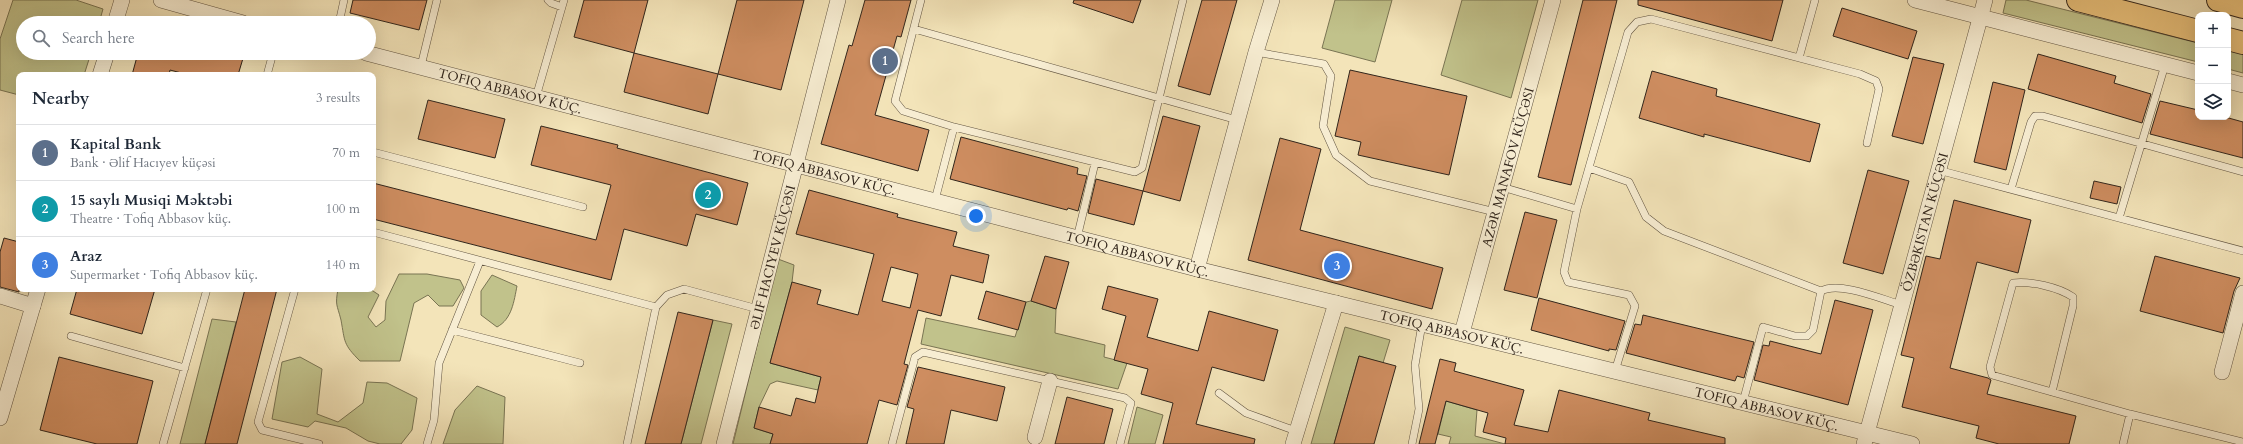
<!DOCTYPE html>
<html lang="en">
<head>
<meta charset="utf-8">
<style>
	body { margin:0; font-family:Cardo,serif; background:#f6f6f7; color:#1f2937 }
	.controls { position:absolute; right:12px; top:12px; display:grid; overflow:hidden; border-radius:8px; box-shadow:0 4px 16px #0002 }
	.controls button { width:36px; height:36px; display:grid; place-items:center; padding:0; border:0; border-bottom:1px solid #e0e1e3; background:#fff; color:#1f2937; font:20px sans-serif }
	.you { position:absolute; left:976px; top:216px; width:14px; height:14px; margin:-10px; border:3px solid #fff; border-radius:50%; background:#1a73e8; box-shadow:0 0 0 6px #1a73e833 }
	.badge { display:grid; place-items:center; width:26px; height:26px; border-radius:50%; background:#8f2418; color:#fff; font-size:13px; font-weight:700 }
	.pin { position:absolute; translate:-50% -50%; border:2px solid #fff; box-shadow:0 1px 4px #0006 }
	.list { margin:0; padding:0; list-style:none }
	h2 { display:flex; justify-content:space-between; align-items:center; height:52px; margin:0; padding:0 16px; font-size:17px }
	h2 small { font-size:13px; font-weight:400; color:#747a83 }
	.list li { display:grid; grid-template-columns:26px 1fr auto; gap:12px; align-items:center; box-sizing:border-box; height:56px; padding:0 16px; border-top:1px solid #e0e1e3 }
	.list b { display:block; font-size:15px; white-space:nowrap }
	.list p { margin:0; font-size:13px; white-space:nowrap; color:#747a83 }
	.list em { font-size:13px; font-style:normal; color:#747a83 }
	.icon { flex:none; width:22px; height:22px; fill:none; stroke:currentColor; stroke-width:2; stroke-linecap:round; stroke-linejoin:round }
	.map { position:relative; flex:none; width:2243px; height:444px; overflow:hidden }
	.search { position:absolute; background:#fff; box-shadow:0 4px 16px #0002; left:16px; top:16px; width:360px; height:44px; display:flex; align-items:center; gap:10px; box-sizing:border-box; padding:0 14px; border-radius:22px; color:#747a83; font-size:15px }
	.panel { position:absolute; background:#fff; box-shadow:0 4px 16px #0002; left:16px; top:72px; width:360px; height:220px; border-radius:8px }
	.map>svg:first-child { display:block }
	.green { fill:#c1c28b; stroke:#797453 }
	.building { fill:#ce8d60; stroke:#31251b; fill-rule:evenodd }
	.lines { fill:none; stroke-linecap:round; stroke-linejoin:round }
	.service-casing { stroke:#625542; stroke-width:8 }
	.minor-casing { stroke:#625542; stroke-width:16 }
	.primary-casing { stroke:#31251b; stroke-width:24 }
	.service { stroke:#f7edd2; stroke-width:7 }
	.minor { stroke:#f7edd2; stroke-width:15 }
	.primary { stroke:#eac27c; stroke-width:22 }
	.labels { text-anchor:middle; stroke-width:3.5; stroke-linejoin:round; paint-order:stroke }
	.street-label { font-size:13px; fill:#31251b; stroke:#f7edd2 }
</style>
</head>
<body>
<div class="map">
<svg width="2243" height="444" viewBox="0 0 2243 444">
	<rect width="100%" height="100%" fill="#f3e4b9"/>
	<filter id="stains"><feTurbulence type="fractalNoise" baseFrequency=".005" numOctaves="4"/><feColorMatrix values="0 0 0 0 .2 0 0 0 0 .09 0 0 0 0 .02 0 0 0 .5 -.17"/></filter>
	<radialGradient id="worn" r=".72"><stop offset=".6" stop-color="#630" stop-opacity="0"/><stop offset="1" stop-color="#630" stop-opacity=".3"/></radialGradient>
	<!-- green -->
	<path class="green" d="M 13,0 L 76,0 L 103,9 L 99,23 L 23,23 L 23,53 L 91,53 L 84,75 L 19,75 L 19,95 L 0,90 L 0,39 Z
		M 1335,0 L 1392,0 L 1375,62 L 1322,48 Z
		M 1462,0 L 1538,0 L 1511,98 L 1441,75 Z
		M 2006,0 L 2026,0 L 2198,43 L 2198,62 L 2003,13 Z
		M 2228,50 L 2243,54 L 2243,73 L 2228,69 Z
		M 778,259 L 794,265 L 792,282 L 770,363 L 821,377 L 818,390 L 777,381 L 770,384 L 759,407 L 754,428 L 773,434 L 770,444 L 733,444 Z
		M 399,274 L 427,274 L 460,280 L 464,288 L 453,306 L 439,306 L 428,295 L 414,303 L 400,361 L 360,361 C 343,344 345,342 341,320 C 337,304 335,306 338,289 L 370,289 L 379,295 L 368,317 L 376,327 L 385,320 L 386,301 Z
		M 492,275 L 517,286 C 514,301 512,319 497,327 L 481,315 L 481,291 Z
		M 1031,301 L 1056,309 L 1055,333 L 1105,345 L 1104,357 L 1127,363 L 1118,389 L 921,344 L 926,318 L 1015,337 L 1026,302 Z
		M 212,319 L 236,322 L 205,444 L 180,444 Z
		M 713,320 L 732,324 L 701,444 L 681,444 Z
		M 1345,327 L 1390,340 L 1383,363 L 1359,356 L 1334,444 L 1311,444 Z
		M 300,357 L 322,369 L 317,414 L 338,422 L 363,403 L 367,382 L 387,383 L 417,398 L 412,430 L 401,444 L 380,444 L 368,441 L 346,428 L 315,421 L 308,427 L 272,419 L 282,362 Z
		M 477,386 L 505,397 L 503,444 L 443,444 L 455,410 Z
		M 1446,401 L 1477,410 L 1475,436 L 1505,444 L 1449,444 L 1451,437 L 1438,434 Z
		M 1137,407 L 1163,415 L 1155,444 L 1128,444 Z"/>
	<!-- building -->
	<path class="building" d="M 353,0 L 427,0 L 419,30 L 350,13 Z
		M 584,0 L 648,0 L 634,53 L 574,37 Z
		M 737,0 L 804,0 L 781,90 L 718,74 Z
		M 865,0 L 911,0 L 901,37 L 897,36 L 875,115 L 929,130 L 918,171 L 821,144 L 849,45 L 852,46 Z
		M 1074,0 L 1141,0 L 1133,23 L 1073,3 Z
		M 1202,0 L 1237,0 L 1210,95 L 1178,86 Z
		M 1583,0 L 1617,0 L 1571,185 L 1538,177 Z
		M 1638,0 L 1783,0 L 1772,41 L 1638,5 Z
		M 1842,8 L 1917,31 L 1908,59 L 1833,36 Z
		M 138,53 L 236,53 L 244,55 L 238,75 L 189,75 L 170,70 L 169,75 L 132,75 Z
		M 634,53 L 718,74 L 708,114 L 624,92 Z
		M 2038,54 L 2116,76 L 2114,83 L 2151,94 L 2142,123 L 2028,89 Z
		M 1913,57 L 1944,64 L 1923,144 L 1892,136 Z
		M 1350,70 L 1467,96 L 1449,175 L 1358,155 L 1361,142 L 1335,136 Z
		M 1652,71 L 1717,89 L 1716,96 L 1820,124 L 1810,162 L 1704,134 L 1704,137 L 1639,118 Z
		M 1993,82 L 2025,90 L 2006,170 L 1974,162 Z
		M 428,100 L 505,119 L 495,158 L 418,139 Z
		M 2160,101 L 2198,110 L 2198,117 L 2225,117 L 2243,122 L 2243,158 L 2150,134 Z
		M 1163,116 L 1200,126 L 1180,201 L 1143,191 Z
		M 541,126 L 618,145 L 617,148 L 748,183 L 737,225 L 696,214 L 687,246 L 624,229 L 611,280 L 373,219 L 373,183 L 596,240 L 611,185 L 531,165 Z
		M 961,137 L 1078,168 L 1077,174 L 1087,176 L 1078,211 L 1068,208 L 1067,210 L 950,179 Z
		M 1280,138 L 1321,149 L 1300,230 L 1443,268 L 1432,309 L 1248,260 Z
		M 1868,170 L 1909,181 L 1883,274 L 1843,263 Z
		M 1096,179 L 1143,191 L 1134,225 L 1088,213 Z
		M 2094,181 L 2121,187 L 2117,204 L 2090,198 Z
		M 809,190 L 898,214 L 897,217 L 957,232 L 953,246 L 989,255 L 983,283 L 951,275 L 941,316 L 918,310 L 904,364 L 908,365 L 897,405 L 879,400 L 867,444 L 770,444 L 773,434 L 754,428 L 759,407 L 791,416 L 796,398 L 815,403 L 821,377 L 770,363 L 792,282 L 821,290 L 817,304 L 858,315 L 874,254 L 796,234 ZM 891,267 L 918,274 L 910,308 L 882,301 Z
		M 1954,200 L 2031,220 L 2018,273 L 1977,262 L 1950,368 L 1988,378 L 1991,380 L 1987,394 L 2076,416 L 2069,444 L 1999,444 L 1976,438 L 1979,426 L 1902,407 L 1914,358 L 1901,355 L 1926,256 L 1940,259 Z
		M 1525,212 L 1557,220 L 1537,298 L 1504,290 Z
		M 4,238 L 19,242 L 19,292 L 0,287 L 0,252 Z
		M 1045,256 L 1069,262 L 1056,309 L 1031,301 Z
		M 2155,256 L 2240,278 L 2234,291 L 2223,333 L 2140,311 Z
		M 1108,286 L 1158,299 L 1147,337 L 1198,351 L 1209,311 L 1278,330 L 1264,381 L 1212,367 L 1196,424 L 1255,439 L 1254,444 L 1163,444 L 1173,403 L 1141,394 L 1148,369 L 1114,360 L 1126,316 L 1102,309 Z
		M 77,289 L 155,289 L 142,334 L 70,314 Z
		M 245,289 L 277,289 L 237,444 L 205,444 Z
		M 986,291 L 1026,302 L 1018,330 L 978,319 Z
		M 1539,298 L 1625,321 L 1616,350 L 1609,349 L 1609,351 L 1531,330 Z
		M 1835,300 L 1873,310 L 1848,405 L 1754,380 L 1763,345 L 1769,346 L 1770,341 L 1821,354 Z
		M 678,312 L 713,320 L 681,444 L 645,444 Z
		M 1643,315 L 1754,342 L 1744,378 L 1737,376 L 1735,381 L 1626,353 L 1635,324 L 1641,325 Z
		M 1359,356 L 1396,366 L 1374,444 L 1334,444 Z
		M 59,357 L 153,381 L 137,444 L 97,444 L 40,430 Z
		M 1440,359 L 1456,363 L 1454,371 L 1524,390 L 1514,425 L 1548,432 L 1559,390 L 1650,413 L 1648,420 L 1725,438 L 1725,444 L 1505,444 L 1506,438 L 1483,432 L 1488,413 L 1446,401 L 1435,444 L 1419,444 Z
		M 918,367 L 1005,387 L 997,421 L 951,410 L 944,444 L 906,444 L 914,409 L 907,407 Z
		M 1067,397 L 1113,409 L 1104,444 L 1055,444 Z"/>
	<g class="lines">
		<defs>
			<path id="service" d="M 548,0 L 551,3 L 562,7
				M 921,0 L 895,101 L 903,111 L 954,127 L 1135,172 L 1142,168 L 1183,0
				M 339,23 L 344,0
				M 914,29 L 1237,120
				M 1256,52 L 1324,64 L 1331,76 L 1323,126 L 1336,155 L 1370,181 L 1495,212
				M 1799,58 L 1815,0
				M 421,66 L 437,0
				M 267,75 L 273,53
				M 536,97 L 564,0
				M 373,152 L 583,207
				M 1589,168 L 1629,182 L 1646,217 L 1664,231 L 1821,291
				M 1938,170 L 2243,251
				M 1502,187 L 1577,209
				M 2011,189 L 2031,122 L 2035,116 L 2043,116 L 2243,172
				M 935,200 L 954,127
				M 2119,218 L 2165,65
				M 373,232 L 656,307
				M 1077,238 L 1095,163
				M 295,289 L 258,422 L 262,430 L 319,444
				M 452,330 L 580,363
				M 71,336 L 185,368
				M 1615,371 L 1635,306 L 1629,295 L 1568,282 L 1564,272 L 1577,209 L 1628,32 L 1637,22 L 1651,19 L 1860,74 L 1876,81 L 1879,89 L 1867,143
				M 2052,392 L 2073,306 L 2073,297 C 2058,287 2031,281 2013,283 L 1990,367 L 1992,375 L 2130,414 L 2243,442
				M 1219,393 L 1246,413 L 1296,431
				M 1743,402 L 1763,327 L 1795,336 L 1807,336 L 1813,330 L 1821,291 C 1840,281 1881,299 1902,305
				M 163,444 L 207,289
				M 427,444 L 434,420 L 439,363 L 480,261
				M 627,444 L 656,307 L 667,295 L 684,289 L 758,309
				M 892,444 L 915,357 L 923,352 L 1125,398 L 1131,403 L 1120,444
				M 1412,444 L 1419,409 L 1415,365 L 1422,324
				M 2123,444 L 2130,414"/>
			<g id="minor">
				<path d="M 161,0 L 243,23"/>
				<path d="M 1915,0 L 2198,73"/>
				<path d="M 115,23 L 122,0"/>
				<path id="s1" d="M 366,53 L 1197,269 L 1912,444"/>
				<path d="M 100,75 L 107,53"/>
				<path d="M 2228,81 L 2243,85"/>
				<path d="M 1197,269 L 1256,52 L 1272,0"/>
				<path d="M 0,296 L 33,306"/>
				<path id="s2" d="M 1462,333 L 1553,0"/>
				<path d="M 2222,372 L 2243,293"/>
				<path d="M 0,418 L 38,289"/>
				<path d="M 1035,437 L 1050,381"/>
				<path id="s3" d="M 724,444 L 838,0"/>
				<path d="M 1293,444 L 1336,303"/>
				<path id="s4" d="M 1864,444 L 1985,0"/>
			</g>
			<path id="primary" d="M 2078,0 L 2198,31
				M 2218,0 L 2243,7
				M 2228,39 L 2243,43"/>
		</defs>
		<!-- service casing -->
		<use href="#service" class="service-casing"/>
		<!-- minor casing -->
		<use href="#minor" class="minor-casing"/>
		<!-- primary casing -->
		<use href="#primary" class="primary-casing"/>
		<!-- service -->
		<use href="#service" class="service"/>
		<!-- minor -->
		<use href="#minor" class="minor"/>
		<!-- primary -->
		<use href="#primary" class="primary"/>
	</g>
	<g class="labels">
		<!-- street labels -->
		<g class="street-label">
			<text dy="5" stroke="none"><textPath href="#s1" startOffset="149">TOFIQ ABBASOV KÜÇ.</textPath></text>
			<text dy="5" stroke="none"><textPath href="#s2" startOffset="172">AZƏR MANAFOV KÜÇƏSI</textPath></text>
			<text dy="5" stroke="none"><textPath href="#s1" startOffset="473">TOFIQ ABBASOV KÜÇ.</textPath></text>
			<text dy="5" stroke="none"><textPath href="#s4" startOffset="230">ÖZBƏKISTAN KÜÇƏSI</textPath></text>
			<text dy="5" stroke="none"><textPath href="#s1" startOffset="797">TOFIQ ABBASOV KÜÇ.</textPath></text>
			<text dy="5" stroke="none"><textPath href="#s3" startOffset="193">ƏLIF HACIYEV KÜÇƏSI</textPath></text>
			<text dy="5" stroke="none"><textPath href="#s1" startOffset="1121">TOFIQ ABBASOV KÜÇ.</textPath></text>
			<text dy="5" stroke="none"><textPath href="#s1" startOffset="1445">TOFIQ ABBASOV KÜÇ.</textPath></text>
		</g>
	</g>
	<rect width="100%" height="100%" filter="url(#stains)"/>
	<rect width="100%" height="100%" fill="url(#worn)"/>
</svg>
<div class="controls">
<button>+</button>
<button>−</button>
<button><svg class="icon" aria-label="layers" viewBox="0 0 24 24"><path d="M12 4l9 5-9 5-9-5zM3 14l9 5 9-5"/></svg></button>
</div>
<div class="you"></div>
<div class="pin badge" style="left:885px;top:61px;background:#5c6f8a">1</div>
<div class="pin badge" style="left:708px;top:195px;background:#0f9aa8">2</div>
<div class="pin badge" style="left:1337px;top:266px;background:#3f7fe0">3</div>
<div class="search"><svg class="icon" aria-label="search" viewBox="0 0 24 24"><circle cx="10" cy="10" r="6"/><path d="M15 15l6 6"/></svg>Search here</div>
<section class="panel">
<h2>Nearby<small>3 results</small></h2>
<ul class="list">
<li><span class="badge" style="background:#5c6f8a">1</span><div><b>Kapital Bank</b><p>Bank · Əlif Hacıyev küçəsi</p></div><em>70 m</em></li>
<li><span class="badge" style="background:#0f9aa8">2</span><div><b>15 saylı Musiqi Məktəbi</b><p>Theatre · Tofiq Abbasov küç.</p></div><em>100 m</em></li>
<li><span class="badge" style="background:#3f7fe0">3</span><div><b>Araz</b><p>Supermarket · Tofiq Abbasov küç.</p></div><em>140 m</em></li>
</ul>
</section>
</div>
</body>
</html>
